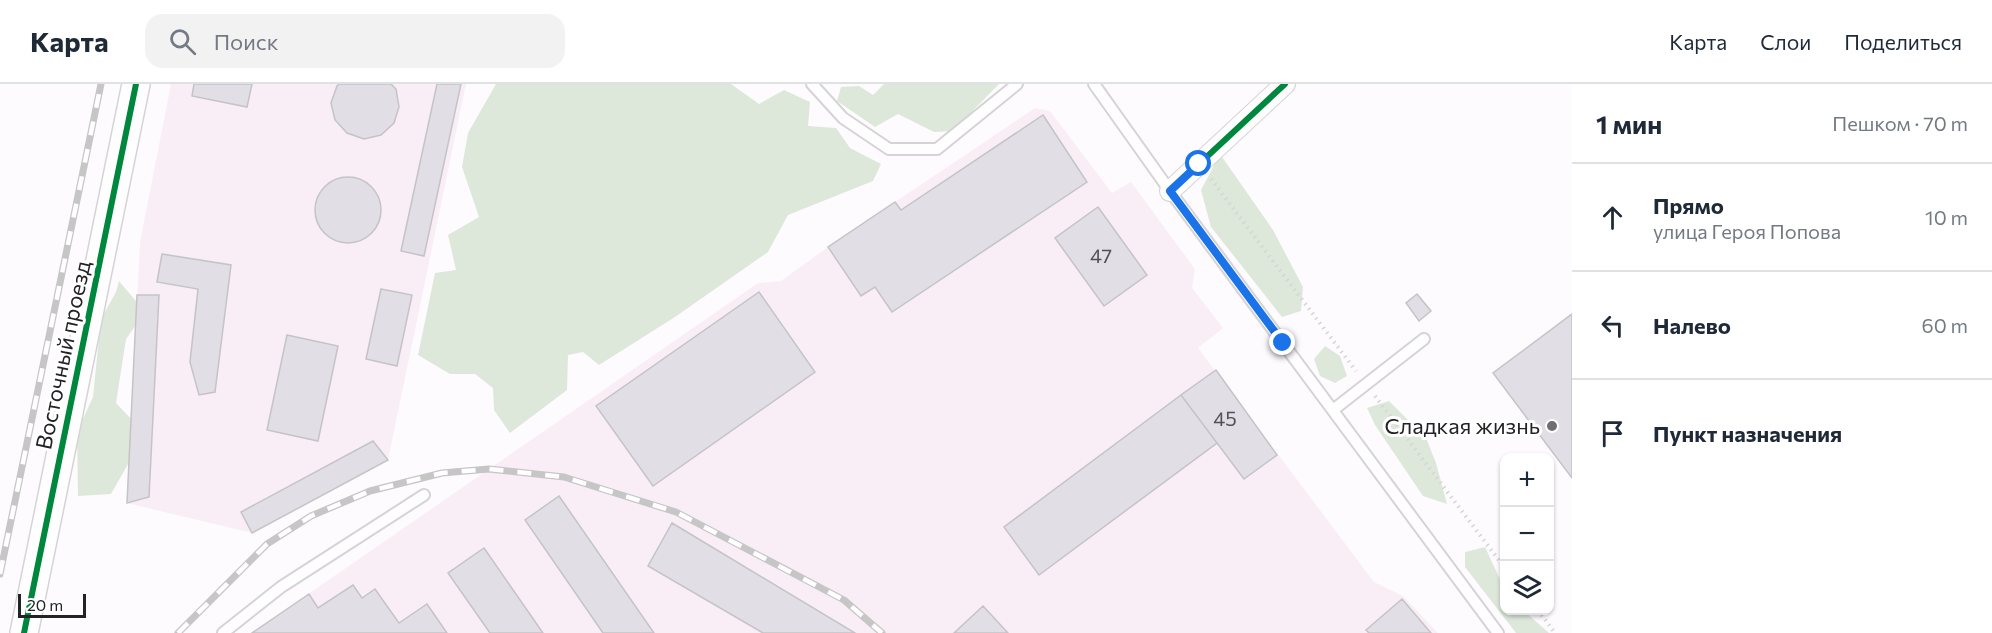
<!DOCTYPE html>
<html lang="ru">
<head>
<meta charset="utf-8">
<style>
	body { margin:0; font-family:Commissioner,sans-serif; background:#f2f2f3; color:#1f2937 }
	.controls { position:absolute; right:18px; bottom:18px; display:grid; overflow:hidden; border-radius:12px; box-shadow:0 2px 4px #0004 }
	.controls button { width:54px; height:54px; display:grid; place-items:center; padding:0; border:0; border-bottom:2px solid #e0e1e3; background:#fff; color:#1f2937; font:30px sans-serif }
	.scale { position:absolute; left:18px; bottom:15px; width:68px; box-sizing:border-box; padding-left:6px; border:3px solid #232225; border-top:0; font-size:16px; line-height:21px; white-space:nowrap; color:#232225; -webkit-text-stroke:4px #fff; paint-order:stroke }
	.stop { position:absolute; width:18px; height:18px; margin:-14px; border:4px solid #1a73e8; border-radius:50%; background:#fff }
	.stop.end { background:#1a73e8; border-color:#fff; box-shadow:0 2px 6px #0008 }
	.list { margin:0; padding:0; list-style:none }
	h2 { display:flex; justify-content:space-between; align-items:center; height:78px; margin:0; padding:0 24px; font-size:26px }
	h2 small { font-size:20px; font-weight:400; color:#747a83 }
	.list li { display:grid; grid-template-columns:39px 1fr auto; gap:18px; align-items:center; box-sizing:border-box; height:108px; padding:0 24px; border-top:2px solid #e0e1e3 }
	.list b { display:block; font-size:22px; white-space:nowrap }
	.list p { margin:0; font-size:20px; white-space:nowrap; color:#747a83 }
	.list em { font-size:20px; font-style:normal; color:#747a83 }
	.icon { flex:none; width:33px; height:33px; fill:none; stroke:currentColor; stroke-width:2; stroke-linecap:round; stroke-linejoin:round }
	.map { position:relative; flex:none; width:1572px; height:549px; overflow:hidden }
	header { display:flex; align-items:center; gap:36px; box-sizing:border-box; height:84px; padding:0 30px; background:#fff; border-bottom:2px solid #e0e1e3 }
	header strong { font-size:28px }
	nav { display:flex; gap:33px; margin-inline-start:auto; font-size:21px }
	.search { width:420px; height:54px; background:#f2f2f3; display:flex; align-items:center; gap:15px; box-sizing:border-box; padding:0 21px; border-radius:18px; color:#747a83; font-size:22px }
	main { display:flex }
	aside { flex:1; background:#fff }
	.map>svg:first-child { display:block }
	.industrial { fill:#f9eef6 }
	.green { fill:#dde8db }
	.building { fill:#e2dee5; stroke:#c5c3c6; stroke-width:1.5 }
	.lines { fill:none; stroke-linecap:round; stroke-linejoin:round }
	.lane-casing { stroke:#d5d3d6; stroke-width:14 }
	.street-casing { stroke:#d5d3d6; stroke-width:22 }
	.secondary-casing { stroke:#d5d3d6; stroke-width:30 }
	.path { stroke:#d5d5d5; stroke-width:4; stroke-dasharray:1.5 4.5; stroke-linecap:butt }
	.lane { stroke:#fffeff; stroke-width:10 }
	.street { stroke:#fffeff; stroke-width:20 }
	.secondary { stroke:#fffeff; stroke-width:27 }
	.rail-casing { stroke:#c7c6c7; stroke-width:7 }
	.rail { stroke:#fff; stroke-width:4.5; stroke-dasharray:14; stroke-linecap:butt }
	.cycleway-casing { stroke:#fff; stroke-width:10 }
	.cycleway { stroke:#00873e; stroke-width:6 }
	.route { stroke:#1a73e8; stroke-width:8 }
	.poi-dot { fill:#6f6e71; stroke:#fff; stroke-width:2 }
	.labels { text-anchor:middle; stroke-width:6; stroke-linejoin:round; paint-order:stroke }
	.number-label { font-size:20px; fill:#535155 }
	.street-label { font-size:22px; fill:#232225; stroke:#fff }
	.poi-label { font-size:22px; fill:#232225; stroke:#fff; text-anchor:end }
</style>
</head>
<body>
<header>
<strong>Карта</strong>
<div class="search"><svg class="icon" aria-label="search" viewBox="0 0 24 24"><circle cx="10" cy="10" r="6"/><path d="M15 15l6 6"/></svg>Поиск</div>
<nav><a>Карта</a><a>Слои</a><a>Поделиться</a></nav>
</header>
<main>
<div class="map">
<svg width="1572" height="549" viewBox="0 0 1572 549">
	<rect width="100%" height="100%" fill="#fdfbfe"/>
	<!-- industrial -->
	<path class="industrial" d="M 171,0 L 466,0 L 388,376 L 252,449 L 127,419 L 140,158 Z
		M 1035,24 L 1050,27 L 1112,109 L 1131,98 L 1195,185 L 1192,204 L 1223,244 L 1198,264 L 1374,498 L 1403,512 L 1438,549 L 252,549 L 758,199 L 781,197 L 828,163 Z"/>
	<!-- green -->
	<path class="green" d="M 496,0 L 731,0 L 759,20 L 784,6 L 810,18 L 808,42 L 836,44 L 850,64 L 881,80 L 873,97 L 788,131 L 768,168 L 675,233 L 599,281 L 583,268 L 568,271 L 567,306 L 510,349 L 494,326 L 493,304 L 475,290 L 450,290 L 418,271 L 435,189 L 456,186 L 448,151 L 479,133 L 462,83 L 468,49 Z
		M 884,0 L 999,0 L 953,47 L 934,48 L 898,30 L 875,43 L 837,17 L 841,3 L 859,2 L 873,11 Z
		M 1220,70 L 1273,146 L 1303,203 L 1301,227 L 1282,233 L 1211,143 L 1201,106 Z
		M 119,197 L 145,228 L 126,255 L 116,319 L 137,341 L 136,366 L 111,410 L 78,412 L 77,348 L 93,313 L 101,235 L 116,208 Z
		M 1325,262 L 1340,272 L 1347,292 L 1335,299 L 1320,292 L 1314,275 Z
		M 1389,317 L 1426,354 L 1436,379 L 1447,420 L 1423,412 L 1375,341 L 1367,324 Z
		M 1485,463 L 1504,504 L 1504,526 L 1524,527 L 1549,549 L 1516,549 L 1465,483 L 1465,468 Z"/>
	<!-- building -->
	<path class="building" d="M 194,0 L 252,0 L 247,23 L 192,12 Z
		M 339,0 L 391,0 L 396,5 L 399,23 L 394,39 L 381,51 L 364,55 L 347,49 L 335,36 L 331,19 L 337,2 Z
		M 437,0 L 461,0 L 424,172 L 401,167 Z
		M 1043,31 L 1087,98 L 892,228 L 875,203 L 861,212 L 828,163 L 895,118 L 901,126 Z
		M315 126a33 33 0 1 1 66 0a33 33 0 1 1-66 0Z
		M 1098,123 L 1147,191 L 1104,222 L 1055,154 Z
		M 162,170 L 231,181 L 215,308 L 199,311 L 190,278 L 198,205 L 157,198 Z
		M 381,205 L 412,211 L 397,282 L 366,275 Z
		M 759,208 L 815,288 L 653,402 L 596,322 Z
		M 1417,210 L 1431,227 L 1419,237 L 1406,219 Z
		M 137,211 L 159,211 L 149,413 L 127,419 Z
		M 1572,230 L 1572,394 L 1493,289 Z
		M 287,251 L 338,262 L 318,357 L 267,346 Z
		M 1216,286 L 1277,371 L 1244,395 L 1181,311 Z
		M 1181,311 L 1217,359 L 1039,491 L 1004,443 Z
		M 373,357 L 388,376 L 252,449 L 241,428 Z
		M 559,412 L 654,549 L 603,549 L 525,436 Z
		M 672,439 L 855,549 L 763,549 L 648,482 Z
		M 484,464 L 543,549 L 490,549 L 448,489 Z
		M 353,501 L 362,514 L 375,505 L 399,539 L 427,520 L 447,549 L 252,549 L 309,510 L 318,524 Z
		M 1402,515 L 1431,549 L 1369,549 L 1366,546 Z
		M 983,522 L 1008,549 L 954,549 Z"/>
	<g class="lines">
		<defs>
			<path id="lane" d="M 812,0 L 843,34 L 889,65 L 937,65 L 1017,0
				M 1094,0 L 1170,107 L 1498,549
				M 1333,326 L 1424,255
				M 223,549 L 281,503 L 424,411"/>
			<path id="street" d="M 1170,107 L 1285,0"/>
			<path id="secondary" d="M 24,549 L 136,0"/>
		</defs>
		<!-- lane casing -->
		<use href="#lane" class="lane-casing"/>
		<!-- street casing -->
		<use href="#street" class="street-casing"/>
		<!-- secondary casing -->
		<use href="#secondary" class="secondary-casing"/>
		<!-- path -->
		<path class="path" d="M 1211,95 L 1356,287
			M 1375,312 L 1504,483
			M 1538,526 L 1555,549"/>
		<!-- lane -->
		<use href="#lane" class="lane"/>
		<!-- street -->
		<use href="#street" class="street"/>
		<!-- secondary -->
		<use href="#secondary" class="secondary"/>
		<defs>
			<path id="rail" d="M 0,490 L 101,0
				M 178,549 L 267,460 L 311,432 L 370,407 L 442,389 L 489,385 L 564,393 L 676,428 L 844,516 L 882,549"/>
		</defs>
		<!-- rail casing -->
		<use href="#rail" class="rail-casing"/>
		<!-- rail -->
		<use href="#rail" class="rail"/>
		<defs>
			<path id="cycleway" d="M 1170,107 L 1285,0
				M 24,549 L 136,0"/>
		</defs>
		<!-- cycleway casing -->
		<use href="#cycleway" class="cycleway-casing"/>
		<!-- cycleway -->
		<use href="#cycleway" class="cycleway"/>
	</g>
	<g class="lines">
		<!-- route -->
		<path class="route" d="M 1199,80 L 1170,107 L 1283,259"/>
	</g>
	<!-- markers -->
	<circle class="poi-dot" cx="1552" cy="342" r="6"/>
	<g class="labels">
		<!-- number labels -->
		<g class="number-label">
			<text x="1101" y="179">47</text>
			<text x="1225" y="342">45</text>
		</g>
		<!-- street labels -->
		<g class="street-label">
			<text transform="translate(63 271) rotate(-78)" y="8">Восточный проезд</text>
		</g>
		<!-- poi labels -->
		<g class="poi-label">
			<text x="1540" y="350">Сладкая жизнь</text>
		</g>
	</g>
</svg>
<div class="controls">
<button>+</button>
<button>−</button>
<button><svg class="icon" aria-label="layers" viewBox="0 0 24 24"><path d="M12 4l9 5-9 5-9-5zM3 14l9 5 9-5"/></svg></button>
</div>
<div class="scale">20 m</div>
<div class="stop" style="left:1199px;top:80px"></div>
<div class="stop end" style="left:1283px;top:259px"></div>
</div>
<aside>
<h2>1 мин<small>Пешком · 70 m</small></h2>
<ul class="list">
<li><svg class="icon" aria-label="ahead" viewBox="0 0 24 24"><path d="M12 20V5M6 11l6-6 6 6"/></svg><div><b>Прямо</b><p>улица Героя Попова</p></div><em>10 m</em></li>
<li><svg class="icon" aria-label="left" viewBox="0 0 24 24"><path d="M17 20v-9H6M10 6l-5 5 5 5"/></svg><div><b>Налево</b></div><em>60 m</em></li>
<li><svg class="icon" aria-label="arrive" viewBox="0 0 24 24"><path d="M6 21V4h12l-3 4 3 4H6"/></svg><div><b>Пункт назначения</b></div></li>
</ul>
</aside>
</main>
</body>
</html>
